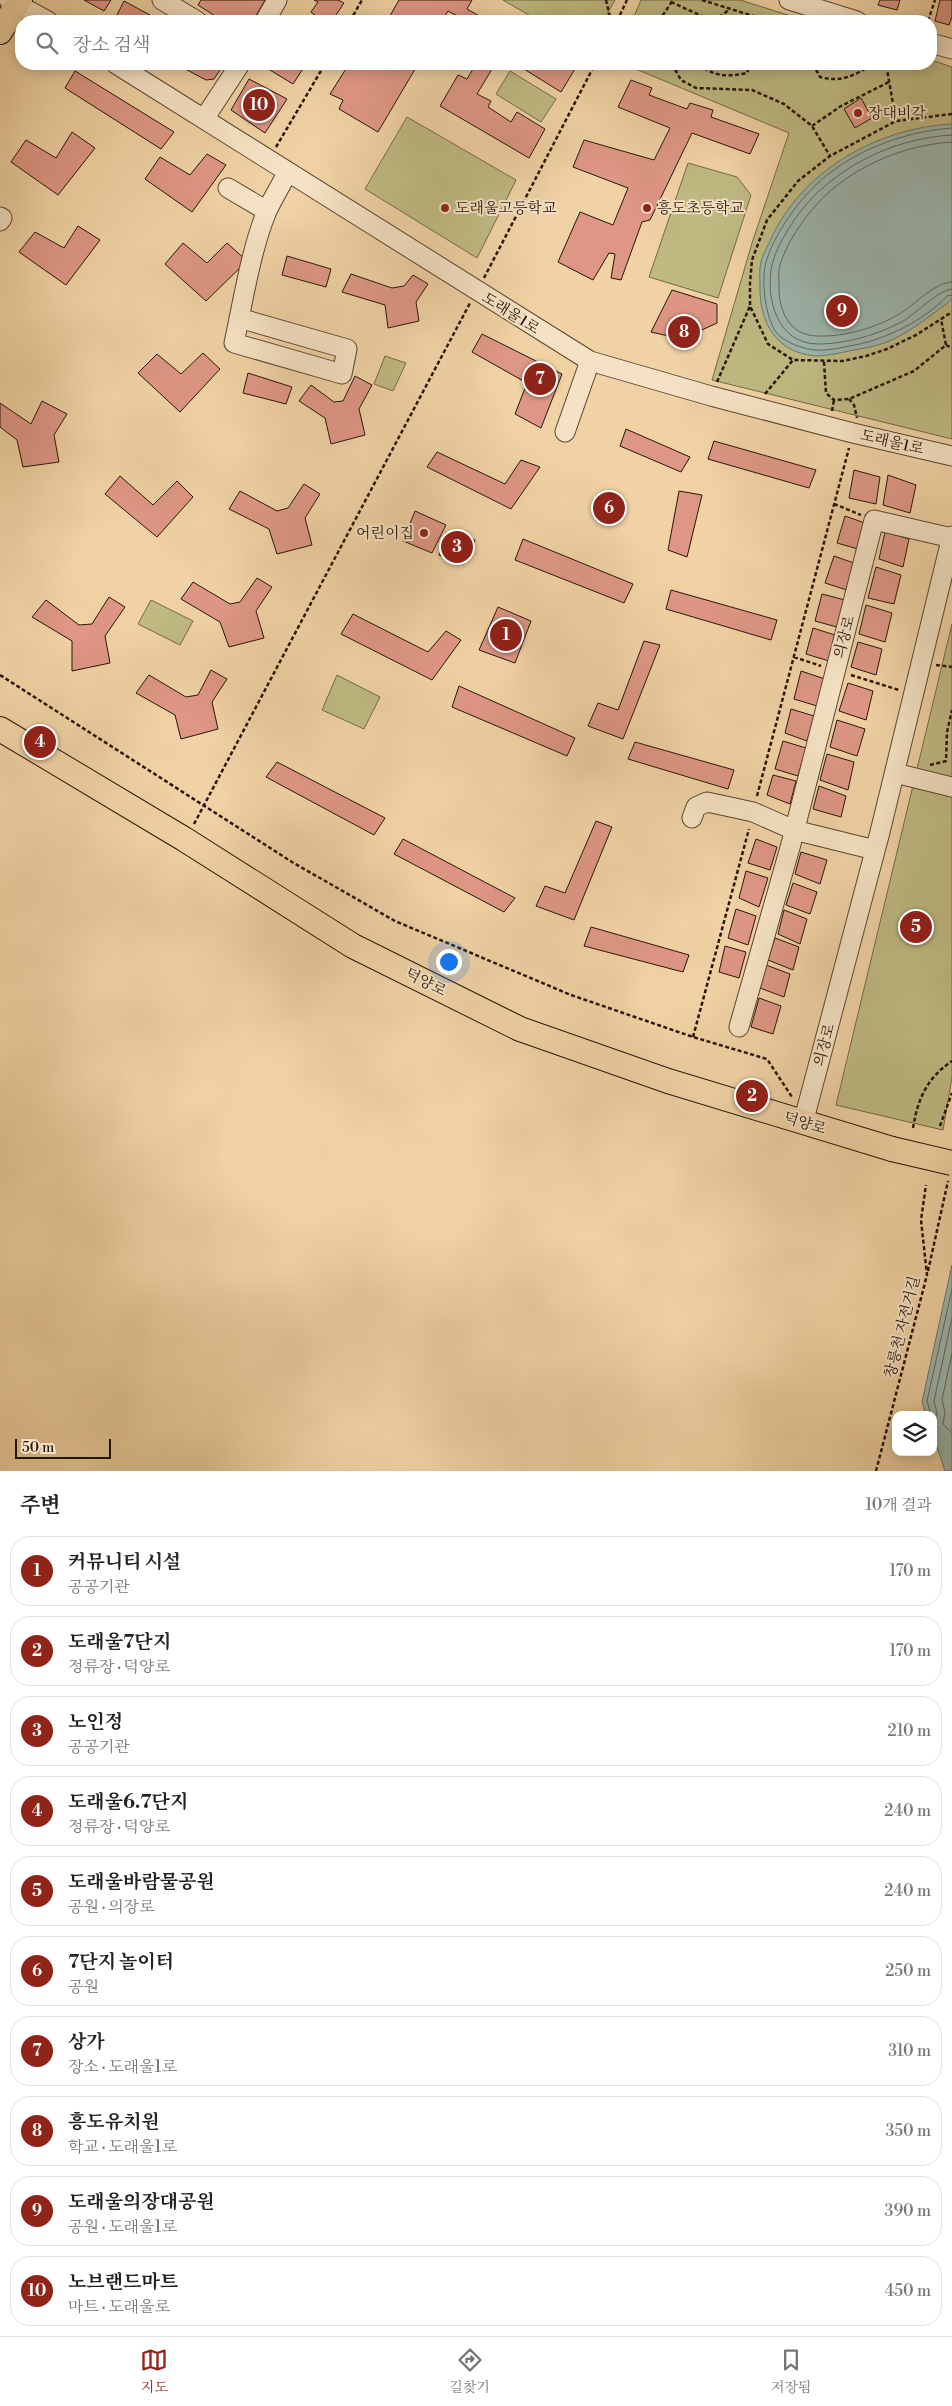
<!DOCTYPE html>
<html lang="ko">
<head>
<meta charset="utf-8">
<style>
	body { margin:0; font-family:"Libre Bodoni","Noto Serif KR",serif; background:#f2f2f2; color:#222 }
	.controls { position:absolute; right:15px; bottom:15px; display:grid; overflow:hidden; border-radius:10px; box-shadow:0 2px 12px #0003 }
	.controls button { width:45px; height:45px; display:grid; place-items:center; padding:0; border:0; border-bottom:1px solid #e0e0e0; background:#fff; color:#222; font:25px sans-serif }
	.scale { position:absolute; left:15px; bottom:12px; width:96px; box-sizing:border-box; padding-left:5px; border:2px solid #28150a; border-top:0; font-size:14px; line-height:18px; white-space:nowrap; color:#28150a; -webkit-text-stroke:4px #f5e2c4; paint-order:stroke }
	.you { position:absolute; left:448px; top:961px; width:18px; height:18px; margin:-12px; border:4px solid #fff; border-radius:50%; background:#1a73e8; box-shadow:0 0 0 8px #1a73e833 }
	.badge { display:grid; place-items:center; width:32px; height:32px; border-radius:50%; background:#8f2418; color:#fff; font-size:16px; font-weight:700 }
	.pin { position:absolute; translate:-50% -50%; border:2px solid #fff; box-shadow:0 1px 5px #0006 }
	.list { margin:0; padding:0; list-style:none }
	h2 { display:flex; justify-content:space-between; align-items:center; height:65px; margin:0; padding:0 20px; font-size:21px }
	h2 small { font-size:16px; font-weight:400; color:#767676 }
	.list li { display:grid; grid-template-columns:32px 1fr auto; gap:15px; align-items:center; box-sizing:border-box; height:70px; margin:0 10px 10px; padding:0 10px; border:1px solid #e0e0e0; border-radius:20px }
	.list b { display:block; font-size:19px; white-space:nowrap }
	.list p { margin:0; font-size:16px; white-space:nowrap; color:#767676 }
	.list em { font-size:16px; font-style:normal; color:#767676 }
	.icon { flex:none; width:28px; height:28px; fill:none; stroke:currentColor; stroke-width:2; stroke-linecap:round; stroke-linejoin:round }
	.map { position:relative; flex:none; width:952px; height:1471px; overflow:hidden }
	.search { position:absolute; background:#fff; box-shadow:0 2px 12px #0003; left:15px; right:15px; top:15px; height:55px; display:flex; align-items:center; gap:12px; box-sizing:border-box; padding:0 18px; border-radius:20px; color:#767676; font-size:19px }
	.sheet { height:865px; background:#fff }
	nav { display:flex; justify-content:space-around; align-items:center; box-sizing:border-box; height:70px; border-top:1px solid #e0e0e0; background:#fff; font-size:14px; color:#767676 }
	nav a { display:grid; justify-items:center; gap:2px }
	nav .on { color:#8f2418 }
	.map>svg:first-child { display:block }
	.green { fill:#bfba82; stroke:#746846 }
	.water { fill:#9cb6ae; stroke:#6e766c }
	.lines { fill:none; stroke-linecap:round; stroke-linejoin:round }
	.shore { stroke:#62665c; stroke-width:1 }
	.building { fill:#de9785; stroke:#28150a }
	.minor-casing { stroke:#5a4430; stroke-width:21 }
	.major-casing { stroke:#28150a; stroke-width:26 }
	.path { stroke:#28150a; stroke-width:2.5; stroke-dasharray:4 2.5; stroke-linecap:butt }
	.minor { stroke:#f5e2c4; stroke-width:19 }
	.major { stroke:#f0d2a4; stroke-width:24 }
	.major-bridge-casing { stroke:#28150a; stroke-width:26; stroke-linecap:butt }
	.major-bridge { stroke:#f0d2a4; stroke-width:24 }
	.poi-dot { fill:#8f2418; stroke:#f5e2c4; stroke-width:2 }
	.labels { text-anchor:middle; stroke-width:4; stroke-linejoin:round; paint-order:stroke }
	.poi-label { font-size:15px; fill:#28150a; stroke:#f5e2c4; text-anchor:start }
	.street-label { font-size:15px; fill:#28150a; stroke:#f5e2c4 }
</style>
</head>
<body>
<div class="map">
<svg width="952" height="1471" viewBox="0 0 952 1471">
	<rect width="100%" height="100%" fill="#f0d2a4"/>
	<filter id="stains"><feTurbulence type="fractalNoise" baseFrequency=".004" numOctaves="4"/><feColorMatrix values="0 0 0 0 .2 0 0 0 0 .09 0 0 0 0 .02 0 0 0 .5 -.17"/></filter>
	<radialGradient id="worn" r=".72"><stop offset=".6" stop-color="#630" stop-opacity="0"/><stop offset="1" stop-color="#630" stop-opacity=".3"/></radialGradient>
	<!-- green -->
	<path class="green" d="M 503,0 L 615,0 L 603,21 L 539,21 Z
		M 641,0 L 740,0 L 807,21 L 632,21 Z
		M 931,60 L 952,67 L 952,439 L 712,380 L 752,243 L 789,133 L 624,64 L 931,64 Z
		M 510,71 L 556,99 L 541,122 L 496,94 Z
		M 407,117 L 516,180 L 477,258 L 365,189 Z
		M 688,163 L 737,177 L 751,195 L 718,298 L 649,277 Z
		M 385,356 L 406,363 L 393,391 L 374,384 Z
		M 151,600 L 193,621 L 180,645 L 138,624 Z
		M 952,624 L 952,1077 L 943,1130 L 836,1105 Z
		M 337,675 L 380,697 L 364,729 L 322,710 Z"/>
	<!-- water -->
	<path class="water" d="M 952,124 L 952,298 L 948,303 C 928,317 909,333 887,342 C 877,346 865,348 854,350 C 842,352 829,356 816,356 C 776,353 759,322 760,285 C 760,278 759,269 761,262 C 762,255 767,248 770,241 C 801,171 877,128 952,124 Z
		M 952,1265 L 952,1471 L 945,1471 L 933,1435 L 933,1415 L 926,1415 L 922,1402 Z"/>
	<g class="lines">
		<!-- shore -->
		<path class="shore" d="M 952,128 C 899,132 843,154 807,194 C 790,213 773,238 766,262 C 761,281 765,316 776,332 C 783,342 805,350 817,350 C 829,351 843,347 855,345 C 886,339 925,320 947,296 L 952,295
			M 952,135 C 900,138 850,160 813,197 C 798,212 777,243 772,265 C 765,298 777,344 818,344 C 847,344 880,334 905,320 C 917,312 939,290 952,289
			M 952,142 C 903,145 851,167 817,204 C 802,221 787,242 780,265 C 778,270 779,277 779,283 C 778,309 788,336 818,336 C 846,337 878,327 901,313 C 915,304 936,282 952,282
			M 952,1353 L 942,1400 L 945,1412 L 943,1424 L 952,1433
			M 931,1415 L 927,1401 L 952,1289
			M 933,1423 L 937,1414 L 934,1401 L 952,1318"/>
	</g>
	<!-- building -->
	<path class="building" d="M 84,0 L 111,0 L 104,11 Z
		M 201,0 L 265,0 L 253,21 L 223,21 L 198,5 Z
		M 314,0 L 338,0 L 344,3 L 332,21 L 313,21 L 316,16 L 311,12 L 318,2 Z
		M 399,0 L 472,0 L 467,9 L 488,21 L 467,21 L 448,11 L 442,21 L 387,21 Z
		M 880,0 L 900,0 L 897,10 L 878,5 Z
		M 940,0 L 952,0 L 952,17 L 949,25 L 935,21 Z
		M 124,1 L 161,21 L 114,21 Z
		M 176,64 L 224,64 L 214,79 L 206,80 Z
		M 260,64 L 306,64 L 293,84 Z
		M 349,64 L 418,64 L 378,132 L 339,109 L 343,100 L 330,94 Z
		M 476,64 L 495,64 L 477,94 L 491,101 L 488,107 L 511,122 L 517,112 L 545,129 L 529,158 L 440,106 L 458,75 L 467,79 Z
		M 516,64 L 578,64 L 561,92 Z
		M 75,71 L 174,132 L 161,149 L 65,88 Z
		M 249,79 L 287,99 L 265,133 L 231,110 Z
		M 631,80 L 652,88 L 649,95 L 687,109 L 690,103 L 713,110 L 711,117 L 759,134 L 750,154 L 692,133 L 650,220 L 642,222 L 621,280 L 611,278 L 615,254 L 609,253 L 593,280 L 558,262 L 580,212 L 613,225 L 628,188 L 573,167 L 584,140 L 654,160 L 670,128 L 618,107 Z
		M 861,98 L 872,118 L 855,128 L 844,109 Z
		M 72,132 L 95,148 L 58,195 L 11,162 L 26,140 L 56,158 Z
		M 207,154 L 226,165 L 192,212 L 145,179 L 160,157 L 190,175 Z
		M 78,226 L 100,240 L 66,285 L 19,252 L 35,232 L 64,248 Z
		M 183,243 L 207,263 L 227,243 L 247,261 L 206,301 L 165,264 Z
		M 287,256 L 331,269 L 326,287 L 282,275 Z
		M 351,274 L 392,288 L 404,286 L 413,275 L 428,284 L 416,302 L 419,321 L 388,328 L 385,305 L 342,292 Z
		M 672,290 L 717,304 L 717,323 L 682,339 L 651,332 Z
		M 482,334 L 562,374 L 541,428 L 515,414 L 527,383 L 472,352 Z
		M 203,353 L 220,369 L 180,412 L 138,373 L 157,354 L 181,374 Z
		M 248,373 L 292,387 L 286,404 L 243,393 Z
		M 355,376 L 372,385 L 359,409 L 365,435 L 331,444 L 325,418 L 299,401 L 311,385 L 334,402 L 343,401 Z
		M 42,401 L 67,414 L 54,435 L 59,462 L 23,467 L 17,440 L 0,427 L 0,403 L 31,424 Z
		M 626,429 L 690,457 L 681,472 L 620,446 Z
		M 714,441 L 816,470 L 809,488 L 708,459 Z
		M 437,452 L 505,484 L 521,460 L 540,467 L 511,509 L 427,467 Z
		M 854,470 L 880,477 L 876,504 L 849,498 Z
		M 888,475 L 916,485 L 910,513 L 883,505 Z
		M 120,476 L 153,505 L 177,481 L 193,497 L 157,537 L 105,494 Z
		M 304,484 L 320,494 L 305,518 L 312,545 L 277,554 L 269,529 L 229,509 L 240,491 L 277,511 L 288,508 Z
		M 679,491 L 702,495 L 687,557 L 668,550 Z
		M 415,511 L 446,525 L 432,553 L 403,541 Z
		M 845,516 L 865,523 L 858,549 L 837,543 Z
		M 452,531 L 475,540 L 463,564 L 439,555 Z
		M 885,532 L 909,539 L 903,567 L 879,559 Z
		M 523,539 L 633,584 L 624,603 L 515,560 Z
		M 834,556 L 854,563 L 847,590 L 825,583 Z
		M 876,567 L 901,575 L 894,604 L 868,598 Z
		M 257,578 L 272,587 L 256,611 L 264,638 L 229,647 L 220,622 L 181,599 L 193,582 L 230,604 L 240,602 Z
		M 671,590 L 777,620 L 771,640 L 666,609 Z
		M 822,594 L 845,600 L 837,627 L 815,621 Z
		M 109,597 L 125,607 L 105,636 L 110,663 L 72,671 L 72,641 L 32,617 L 46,600 L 79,625 L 92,624 Z
		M 866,605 L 892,613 L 885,642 L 859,634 Z
		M 498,607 L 531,621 L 515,663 L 479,650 Z
		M 353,614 L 428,652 L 446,631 L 461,640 L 432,680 L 341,634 Z
		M 813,628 L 835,635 L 829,661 L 806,654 Z
		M 644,641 L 660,645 L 623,739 L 588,726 L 598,703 L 618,710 Z
		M 858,642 L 882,649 L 876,675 L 851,667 Z
		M 211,670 L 227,679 L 212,702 L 218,729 L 181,739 L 175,715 L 136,693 L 149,675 L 186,697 L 198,695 Z
		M 801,671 L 825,679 L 817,706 L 794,699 Z
		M 848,683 L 873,691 L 866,720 L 839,711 Z
		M 459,686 L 575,738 L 567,756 L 452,707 Z
		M 791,709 L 814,716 L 807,741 L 785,733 Z
		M 837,720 L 865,729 L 857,756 L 830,747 Z
		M 783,741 L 806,748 L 798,776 L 775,769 Z
		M 635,742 L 734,770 L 728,789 L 628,759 Z
		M 827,754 L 854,762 L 848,790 L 820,780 Z
		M 277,762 L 385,818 L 374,835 L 266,777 Z
		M 773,775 L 796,781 L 790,804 L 767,795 Z
		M 819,786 L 846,796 L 841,817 L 813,809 Z
		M 596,821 L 612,827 L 574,920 L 536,906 L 545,886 L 565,893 Z
		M 403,839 L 515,898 L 504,912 L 394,854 Z
		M 756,839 L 777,847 L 770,870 L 748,863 Z
		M 801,852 L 827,860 L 820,884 L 795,874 Z
		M 746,871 L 768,878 L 759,907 L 739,898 Z
		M 793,883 L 817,892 L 810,914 L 786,905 Z
		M 736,909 L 756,916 L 748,945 L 728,938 Z
		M 784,910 L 807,919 L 800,944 L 778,934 Z
		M 591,927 L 689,955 L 683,972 L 584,946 Z
		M 775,938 L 799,947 L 793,970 L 768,960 Z
		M 725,946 L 746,952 L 739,978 L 719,972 Z
		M 766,965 L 790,974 L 784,997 L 760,988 Z
		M 759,998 L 781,1006 L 773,1034 L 751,1027 Z"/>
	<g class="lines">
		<defs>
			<path id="minor" d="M 9,0 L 48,21
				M 162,0 L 197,21
				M 789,0 L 857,21
				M 265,21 L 277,0
				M 931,43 L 952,49
				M 116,64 L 590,361 L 711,396 L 853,433 L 952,456
				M 204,119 L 240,64
				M 228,188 L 267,211
				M 0,217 L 2,218 L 0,221
				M 239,318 L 347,349 L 342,374 L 234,343 C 243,302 251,249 267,211 C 273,198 281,185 287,173
				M 565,432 L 590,361
				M 895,773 L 952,787
				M 692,818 L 696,807 L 707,802 L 735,808 L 753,812 L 794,830 L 875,850
				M 739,1027 L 791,844 L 874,520 L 952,538
				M 803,1123 L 880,832 L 952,536"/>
			<path id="major" d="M 0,32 L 20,0
				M 0,729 L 184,839 L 353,946 L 520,1029 L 668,1081 L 892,1149"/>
		</defs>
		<!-- minor casing -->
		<use href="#minor" class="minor-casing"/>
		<!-- major casing -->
		<use href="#major" class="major-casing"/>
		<!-- path -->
		<path class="path" d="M 606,0 L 611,21
			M 702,0 L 769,21
			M 671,2 L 704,17 L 717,19
			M 350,21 L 362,0
			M 617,21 L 627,0
			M 646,21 L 661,17
			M 659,21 L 673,0
			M 714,21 L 730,9
			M 928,21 L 935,0
			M 614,64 L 622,66 L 627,64
			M 672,64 L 681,80 L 696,88 L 752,90 L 784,104 L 812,126 L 830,156
			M 699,64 C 714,77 728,77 747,73 L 750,64
			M 813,64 L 820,77 C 842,83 855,75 873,64
			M 879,64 L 887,69
			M 676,70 L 688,64
			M 952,114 L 896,121 L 830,156 L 798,181 L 767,220 L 752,260 L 750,283 L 750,306 L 768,344 L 793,360 L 843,361 L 866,356 L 887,349 L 916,335 L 952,312
			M 896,121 L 887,69 L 898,64
			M 812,126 L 841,106 L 889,82
			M 276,147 L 325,64
			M 484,278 L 595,64
			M 946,345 L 952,348
			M 824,362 L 826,393 L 834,400 L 849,399 L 914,371 L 946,345 L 941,319
			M 717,382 L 750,306
			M 765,394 L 793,360
			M 849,399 L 854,405 L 857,418
			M 832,411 L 834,400
			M 834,504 L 861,515
			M 794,657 L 821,666
			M 936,665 L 952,667
			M 0,675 L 292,862 L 395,921 L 571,995 L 693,1037 L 767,1059 L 792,1097
			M 851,675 L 899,690
			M 930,765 L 946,761 L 947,732 L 952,710
			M 757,796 L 849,448
			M 194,824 L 470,303
			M 693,1037 L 749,829
			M 940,1126 L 952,1093
			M 913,1128 C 918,1098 927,1078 952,1061
			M 928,1271 L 948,1181
			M 876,1471 L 927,1275 L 921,1220 L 926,1185"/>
		<!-- minor -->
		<use href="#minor" class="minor"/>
		<!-- major -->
		<use href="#major" class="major"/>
		<defs>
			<path id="major-bridge" d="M 892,1149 L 952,1163"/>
		</defs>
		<!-- major-bridge casing -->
		<use href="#major-bridge" class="major-bridge-casing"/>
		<!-- major-bridge -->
		<use href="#major-bridge" class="major-bridge"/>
	</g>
	<!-- markers -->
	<g class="poi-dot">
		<circle cx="858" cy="113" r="5"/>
		<circle cx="445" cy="208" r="5"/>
		<circle cx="647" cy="208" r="5"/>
		<circle cx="424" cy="533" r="5"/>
	</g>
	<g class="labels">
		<!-- poi labels -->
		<g class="poi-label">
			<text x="868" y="118">장대비각</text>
			<text x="455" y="213">도래울고등학교</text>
			<text x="657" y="213">흥도초등학교</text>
			<text x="414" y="538" text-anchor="end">어린이집</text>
		</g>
		<!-- street labels -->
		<g class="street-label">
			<text transform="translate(511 313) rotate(32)" y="5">도래울1로</text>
			<text transform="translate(892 442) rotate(13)" y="5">도래울1로</text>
			<text transform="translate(844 637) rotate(-75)" y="5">의장로</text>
			<text transform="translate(426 982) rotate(27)" y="5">덕양로</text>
			<text transform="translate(824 1045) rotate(-75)" y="5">의장로</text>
			<text transform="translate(805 1123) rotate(17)" y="5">덕양로</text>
			<text transform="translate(902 1327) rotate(-76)" y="5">창릉천 자전거길</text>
		</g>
	</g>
	<rect width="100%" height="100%" filter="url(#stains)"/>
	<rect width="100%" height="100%" fill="url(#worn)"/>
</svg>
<div class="controls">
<button><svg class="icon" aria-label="layers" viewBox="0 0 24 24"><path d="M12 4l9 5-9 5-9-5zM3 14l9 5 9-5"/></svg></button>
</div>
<div class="scale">50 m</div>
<div class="you"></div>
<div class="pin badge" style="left:506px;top:635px">1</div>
<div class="pin badge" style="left:752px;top:1096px">2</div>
<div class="pin badge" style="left:457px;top:547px">3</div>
<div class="pin badge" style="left:40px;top:742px">4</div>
<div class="pin badge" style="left:916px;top:927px">5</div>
<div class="pin badge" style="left:609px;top:508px">6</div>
<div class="pin badge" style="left:540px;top:379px">7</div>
<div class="pin badge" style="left:684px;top:332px">8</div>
<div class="pin badge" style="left:842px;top:311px">9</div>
<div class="pin badge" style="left:259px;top:105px">10</div>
<div class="search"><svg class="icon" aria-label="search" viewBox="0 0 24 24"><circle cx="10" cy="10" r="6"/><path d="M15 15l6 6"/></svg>장소 검색</div>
</div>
<section class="sheet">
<h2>주변<small>10개 결과</small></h2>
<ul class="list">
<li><span class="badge">1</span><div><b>커뮤니티 시설</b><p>공공기관</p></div><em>170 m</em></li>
<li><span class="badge">2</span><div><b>도래울7단지</b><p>정류장 · 덕양로</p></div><em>170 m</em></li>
<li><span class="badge">3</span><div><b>노인정</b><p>공공기관</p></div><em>210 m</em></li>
<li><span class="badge">4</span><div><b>도래울6.7단지</b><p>정류장 · 덕양로</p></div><em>240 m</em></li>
<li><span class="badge">5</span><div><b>도래울바람물공원</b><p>공원 · 의장로</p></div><em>240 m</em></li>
<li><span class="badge">6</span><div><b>7단지 놀이터</b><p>공원</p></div><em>250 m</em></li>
<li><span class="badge">7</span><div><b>상가</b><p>장소 · 도래울1로</p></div><em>310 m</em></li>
<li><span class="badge">8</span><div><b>흥도유치원</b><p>학교 · 도래울1로</p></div><em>350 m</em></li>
<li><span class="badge">9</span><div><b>도래울의장대공원</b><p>공원 · 도래울1로</p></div><em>390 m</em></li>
<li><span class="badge">10</span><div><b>노브랜드마트</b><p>마트 · 도래울로</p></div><em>450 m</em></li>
</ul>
</section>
<nav>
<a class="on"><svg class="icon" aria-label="map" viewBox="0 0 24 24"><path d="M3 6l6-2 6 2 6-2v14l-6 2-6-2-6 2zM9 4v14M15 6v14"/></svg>지도</a>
<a><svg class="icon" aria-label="directions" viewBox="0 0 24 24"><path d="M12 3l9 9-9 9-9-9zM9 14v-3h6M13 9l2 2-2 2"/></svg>길찾기</a>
<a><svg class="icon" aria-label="saved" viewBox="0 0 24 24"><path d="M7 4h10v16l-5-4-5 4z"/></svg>저장됨</a>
</nav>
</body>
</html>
